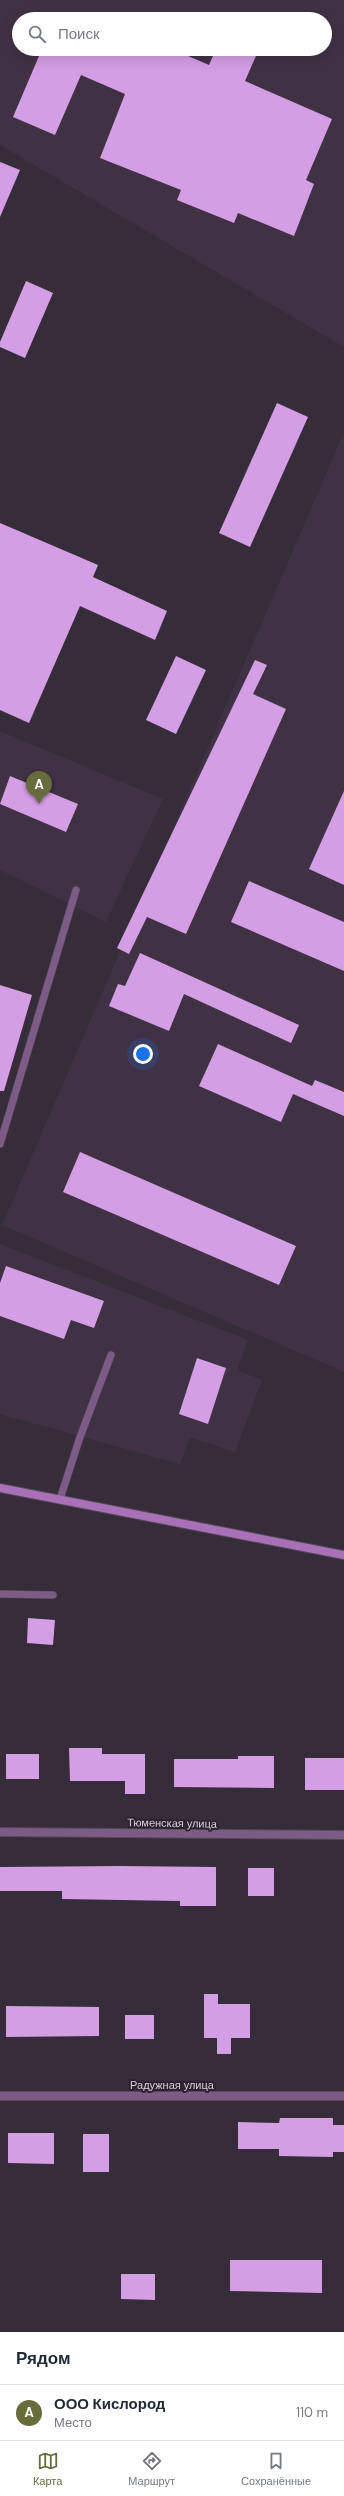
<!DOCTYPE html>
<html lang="ru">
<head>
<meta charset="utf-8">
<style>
	body { margin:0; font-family:"DM Sans",sans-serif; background:#f2f2f3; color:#1f2937 }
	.you { position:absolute; left:143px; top:1054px; width:14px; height:14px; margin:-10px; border:3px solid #fff; border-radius:50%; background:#1a73e8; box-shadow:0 0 0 6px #1a73e833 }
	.badge { display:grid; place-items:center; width:26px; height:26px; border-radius:50%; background:#676c3c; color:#fff; font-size:13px; font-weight:700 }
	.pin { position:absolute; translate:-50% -33px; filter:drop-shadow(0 1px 2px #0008) }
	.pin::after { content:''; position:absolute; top:21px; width:14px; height:12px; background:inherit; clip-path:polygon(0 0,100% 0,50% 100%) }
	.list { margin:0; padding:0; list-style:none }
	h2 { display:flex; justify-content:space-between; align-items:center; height:52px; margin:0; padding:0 16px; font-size:17px }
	h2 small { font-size:13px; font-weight:400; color:#747a83 }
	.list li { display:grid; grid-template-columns:26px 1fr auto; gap:12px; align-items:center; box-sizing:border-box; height:56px; padding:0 16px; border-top:1px solid #e0e1e3 }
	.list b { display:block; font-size:15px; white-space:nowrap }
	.list p { margin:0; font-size:13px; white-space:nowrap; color:#747a83 }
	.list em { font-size:13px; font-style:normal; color:#747a83 }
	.icon { flex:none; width:22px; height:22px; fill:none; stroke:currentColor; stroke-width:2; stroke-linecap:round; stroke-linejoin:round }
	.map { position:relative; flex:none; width:344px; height:2332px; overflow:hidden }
	.search { position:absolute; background:#fff; box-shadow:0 4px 16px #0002; left:12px; right:12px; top:12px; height:44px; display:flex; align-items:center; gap:10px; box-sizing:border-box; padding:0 14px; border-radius:22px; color:#747a83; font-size:15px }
	.sheet { height:108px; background:#fff }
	nav { display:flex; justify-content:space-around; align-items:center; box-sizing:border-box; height:56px; border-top:1px solid #e0e1e3; background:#fff; font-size:11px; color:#747a83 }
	nav a { display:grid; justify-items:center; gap:2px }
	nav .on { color:#676c3c }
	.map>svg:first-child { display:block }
	.built { fill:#413145; fill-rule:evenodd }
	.building { fill:#d49ee4 }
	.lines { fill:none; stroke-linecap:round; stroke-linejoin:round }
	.service-casing { stroke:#544956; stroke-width:8 }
	.minor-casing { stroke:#544956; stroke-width:10 }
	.secondary-casing { stroke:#544956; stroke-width:10 }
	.service { stroke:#7d5b87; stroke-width:7 }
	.minor { stroke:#7d5b87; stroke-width:8 }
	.secondary { stroke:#a871b7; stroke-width:8 }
	.labels { text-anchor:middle; stroke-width:4; stroke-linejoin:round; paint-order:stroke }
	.street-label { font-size:11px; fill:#d6cfd8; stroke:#2d2230 }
</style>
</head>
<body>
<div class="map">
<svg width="344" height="2332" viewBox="0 0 344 2332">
	<rect width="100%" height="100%" fill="#372c3a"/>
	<!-- built -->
	<path class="built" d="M 0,0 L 344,0 L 344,347 L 0,145 ZM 19,19 L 325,19 L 325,49 L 19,49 Z
		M 344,432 L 344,1372 L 2,1225 Z
		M 0,731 L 163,799 L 106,922 L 0,870 Z
		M 0,1244 L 248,1340 L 237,1370 L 262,1380 L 235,1452 L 190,1437 L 180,1464 L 0,1414 Z"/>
	<!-- building -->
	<path class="building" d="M 42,49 L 172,49 L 209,65 L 216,49 L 259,49 L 245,81 L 332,119 L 306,180 L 314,184 L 294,236 L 238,213 L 234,223 L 177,200 L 181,190 L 100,158 L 125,94 L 81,75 L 55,135 L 13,117 Z
		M 0,162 L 20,170 L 0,217 Z
		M 26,281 L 53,293 L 25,358 L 0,347 L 0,342 Z
		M 277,403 L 308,417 L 250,547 L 219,533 Z
		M 0,523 L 98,565 L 93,577 L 167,611 L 155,640 L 80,606 L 29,723 L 0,710 Z
		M 176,656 L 206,670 L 176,734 L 146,720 Z
		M 255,660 L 267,665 L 253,694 L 286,709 L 186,934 L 147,917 L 129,954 L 117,948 Z
		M 10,776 L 78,804 L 66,832 L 0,804 Z
		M 344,791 L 344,885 L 309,869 Z
		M 249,881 L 344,922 L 344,971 L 231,922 Z
		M 140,953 L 299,1025 L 291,1043 L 184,994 L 169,1031 L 109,1006 L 118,984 L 125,986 Z
		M 0,985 L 32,995 L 4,1091 L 0,1091 Z
		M 218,1044 L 312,1086 L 315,1080 L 344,1092 L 344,1116 L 293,1094 L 281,1122 L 199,1086 Z
		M 80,1152 L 296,1246 L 279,1285 L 63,1192 Z
		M 6,1266 L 104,1301 L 94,1328 L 71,1320 L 64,1339 L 0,1316 L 0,1283 Z
		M 197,1358 L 226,1368 L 208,1424 L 179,1414 Z
		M 28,1618 L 55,1620 L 53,1645 L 27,1643 Z
		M 69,1748 L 102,1748 L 102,1754 L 145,1754 L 145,1794 L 125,1794 L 125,1781 L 70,1781 Z
		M 6,1754 L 39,1754 L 39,1779 L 6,1779 Z
		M 238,1756 L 274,1756 L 274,1788 L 174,1787 L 174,1759 L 238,1759 Z
		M 305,1758 L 344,1758 L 344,1790 L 305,1790 Z
		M 120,1866 L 216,1867 L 216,1906 L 180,1906 L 180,1901 L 62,1899 L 62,1891 L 0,1891 L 0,1867 Z
		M 248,1868 L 274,1868 L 274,1896 L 248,1896 Z
		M 204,1994 L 218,1994 L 218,2004 L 250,2004 L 250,2038 L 231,2038 L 231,2054 L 217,2054 L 217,2038 L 204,2038 Z
		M 6,2006 L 99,2007 L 99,2036 L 6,2037 Z
		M 125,2015 L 154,2015 L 154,2039 L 125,2039 Z
		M 280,2118 L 333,2118 L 333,2125 L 344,2125 L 344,2152 L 333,2152 L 333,2157 L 279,2156 L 279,2149 L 238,2149 L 238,2122 L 279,2123 Z
		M 8,2133 L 54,2133 L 54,2164 L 8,2163 Z
		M 83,2134 L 109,2134 L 109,2172 L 83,2172 Z
		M 230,2260 L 322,2260 L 322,2293 L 230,2291 Z
		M 121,2274 L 155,2274 L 155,2300 L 121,2299 Z"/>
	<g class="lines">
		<defs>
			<path id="service" d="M 0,1144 L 76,890
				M 60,1499 L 80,1437 L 111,1355
				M 0,1594 L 53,1595"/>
			<path id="minor" d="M 0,1832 L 344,1835
				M 0,2096 L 344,2096"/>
			<path id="secondary" d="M 0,1488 L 344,1555"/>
		</defs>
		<!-- service casing -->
		<use href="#service" class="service-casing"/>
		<!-- minor casing -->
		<use href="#minor" class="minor-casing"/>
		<!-- secondary casing -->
		<use href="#secondary" class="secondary-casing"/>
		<!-- service -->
		<use href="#service" class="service"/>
		<!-- minor -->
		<use href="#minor" class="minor"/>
		<!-- secondary -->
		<use href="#secondary" class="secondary"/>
	</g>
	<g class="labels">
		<!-- street labels -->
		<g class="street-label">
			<text transform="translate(172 1823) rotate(1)" y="4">Тюменская улица</text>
			<text x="172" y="2089">Радужная улица</text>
		</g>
	</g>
</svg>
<div class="you"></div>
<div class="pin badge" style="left:39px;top:804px">A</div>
<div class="search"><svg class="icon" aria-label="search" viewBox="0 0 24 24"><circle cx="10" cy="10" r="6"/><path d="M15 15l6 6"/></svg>Поиск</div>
</div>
<section class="sheet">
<h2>Рядом<small></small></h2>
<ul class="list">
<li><span class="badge">A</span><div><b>ООО Кислород</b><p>Место</p></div><em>110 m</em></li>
</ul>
</section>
<nav>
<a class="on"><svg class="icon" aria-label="map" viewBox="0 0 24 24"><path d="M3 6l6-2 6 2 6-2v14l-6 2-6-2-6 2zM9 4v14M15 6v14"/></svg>Карта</a>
<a><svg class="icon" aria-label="directions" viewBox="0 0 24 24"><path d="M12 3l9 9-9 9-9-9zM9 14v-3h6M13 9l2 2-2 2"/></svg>Маршрут</a>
<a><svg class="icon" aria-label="saved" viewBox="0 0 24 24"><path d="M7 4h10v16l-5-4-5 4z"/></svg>Сохранённые</a>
</nav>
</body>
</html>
